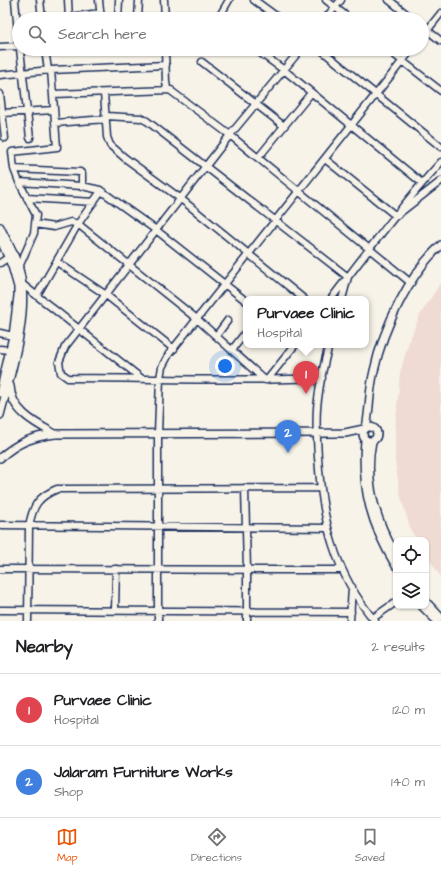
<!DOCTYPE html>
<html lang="en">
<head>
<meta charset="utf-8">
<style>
	body { margin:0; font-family:"Architects Daughter",sans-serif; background:#f2f2f2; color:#202124 }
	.controls { position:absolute; right:12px; bottom:12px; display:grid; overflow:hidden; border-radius:8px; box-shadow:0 1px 3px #0004 }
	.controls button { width:36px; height:36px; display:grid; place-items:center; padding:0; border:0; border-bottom:1px solid #e0e0e0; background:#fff; color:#202124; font:20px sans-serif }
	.you { position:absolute; left:225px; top:366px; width:14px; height:14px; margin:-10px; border:3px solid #fff; border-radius:50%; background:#1a73e8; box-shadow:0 0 0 6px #1a73e833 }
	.badge { display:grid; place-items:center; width:26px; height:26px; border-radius:50%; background:#ea580c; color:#fff; font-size:13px; font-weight:700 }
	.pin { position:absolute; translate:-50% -33px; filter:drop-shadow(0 1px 2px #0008) }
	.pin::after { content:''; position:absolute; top:21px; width:14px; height:12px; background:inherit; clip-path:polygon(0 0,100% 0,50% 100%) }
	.popup { position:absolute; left:243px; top:296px; width:126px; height:52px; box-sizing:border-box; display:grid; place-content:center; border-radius:8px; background:#fff; filter:drop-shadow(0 1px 3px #0005); font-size:13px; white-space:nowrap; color:#757577 }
	.popup b { font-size:15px; color:#202124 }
	.popup::after { content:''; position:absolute; left:50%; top:100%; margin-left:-8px; border:8px solid transparent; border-top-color:#fff }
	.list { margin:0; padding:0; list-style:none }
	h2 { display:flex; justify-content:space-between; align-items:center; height:52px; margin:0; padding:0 16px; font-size:17px }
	h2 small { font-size:13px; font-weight:400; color:#757577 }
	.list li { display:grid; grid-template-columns:26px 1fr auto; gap:12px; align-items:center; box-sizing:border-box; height:72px; padding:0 16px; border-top:1px solid #e0e0e0 }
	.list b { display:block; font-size:15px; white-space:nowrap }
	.list p { margin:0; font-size:13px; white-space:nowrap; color:#757577 }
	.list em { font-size:13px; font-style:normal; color:#757577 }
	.icon { flex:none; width:22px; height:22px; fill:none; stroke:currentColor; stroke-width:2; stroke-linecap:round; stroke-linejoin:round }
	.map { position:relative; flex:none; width:441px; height:621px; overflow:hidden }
	.search { position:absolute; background:#fff; box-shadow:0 1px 3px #0004; left:12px; right:12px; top:12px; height:44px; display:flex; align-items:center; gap:10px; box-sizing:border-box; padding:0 14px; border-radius:22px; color:#757577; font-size:15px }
	.sheet { height:196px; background:#fff }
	nav { display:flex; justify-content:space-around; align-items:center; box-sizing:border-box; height:56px; border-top:1px solid #e0e0e0; background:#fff; font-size:11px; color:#757577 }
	nav a { display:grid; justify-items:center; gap:2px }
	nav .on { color:#ea580c }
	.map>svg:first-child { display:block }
	.built { fill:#efdbd3 }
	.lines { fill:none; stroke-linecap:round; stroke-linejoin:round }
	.minor-casing { stroke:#1b2f5e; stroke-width:9 }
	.major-casing { stroke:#1b2f5e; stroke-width:10 }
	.minor { stroke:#f7f3e8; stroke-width:6 }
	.major { stroke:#f7f3e8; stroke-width:7 }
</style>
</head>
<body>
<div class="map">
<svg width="441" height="621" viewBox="0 0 441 621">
	<rect width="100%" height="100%" fill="#f7f3e8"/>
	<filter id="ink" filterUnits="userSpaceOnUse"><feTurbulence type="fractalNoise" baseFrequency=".025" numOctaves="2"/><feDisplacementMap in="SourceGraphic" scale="8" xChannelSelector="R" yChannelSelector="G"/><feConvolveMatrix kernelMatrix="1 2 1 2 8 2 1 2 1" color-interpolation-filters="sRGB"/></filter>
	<g filter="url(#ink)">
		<!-- built -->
		<path class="built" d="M 441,282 L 441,577 L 426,554 L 426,540 L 417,540 L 411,531 L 400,494 L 395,461 L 395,431 L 400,373 L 409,341 L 420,315 Z"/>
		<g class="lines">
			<defs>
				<path id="minor" d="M 15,0 L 19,44
					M 40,0 L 42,19
					M 68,0 L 69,19
					M 99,0 L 101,19
					M 164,0 L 165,19
					M 254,0 L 280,19
					M 326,0 L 350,19
					M 389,0 L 413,19
					M 69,17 L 100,13
					M 118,19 L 119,0
					M 138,19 L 139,0
					M 218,19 L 229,0
					M 325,19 L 341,0
					M 422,26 L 441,41
					M 422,37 L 441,13
					M 0,47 L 19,46
					M 20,49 L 30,138
					M 45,49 L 48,70
					M 165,49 L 166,82 L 167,88 L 230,135 L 411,283
					M 255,49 L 284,70 L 422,183
					M 301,49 L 230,135 L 65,347 L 59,362 L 61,373 L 68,378 C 153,378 237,382 322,378
					M 320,49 L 441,147
					M 387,49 L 441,91
					M 202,62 L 284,126
					M 0,75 L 51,70 L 166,65
					M 104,93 L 107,137 L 110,145 L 125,158 L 181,199 L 304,299
					M 0,94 L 5,138
					M 53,94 L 171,90
					M 2,113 L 54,110
					M 106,116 L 141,118 L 147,121 L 348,277 L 342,299
					M 55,123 L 106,119
					M 258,158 L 311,93
					M 325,159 L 396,216 L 441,181
					M 14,169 L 80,172 L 82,174 L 82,186
					M 19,182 L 82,186 L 100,190 L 156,230 L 246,301
					M 27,198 L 94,202
					M 35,224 L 54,227 L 71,222 L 78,224 L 197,319 L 265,380
					M 57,262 L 106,295 L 174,349
					M 0,263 L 9,257
					M 19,267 L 34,233 L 36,215 L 19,182 L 14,169 L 12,152 L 57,147 L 51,70
					M 22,284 L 141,378
					M 37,295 L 78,224 L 101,191
					M 331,299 C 367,252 402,205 441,162
					M 0,333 L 13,336
					M 216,336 L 228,320
					M 329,345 C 324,363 320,381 318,399 C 315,418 317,438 318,457 C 322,519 334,573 375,621
					M 0,349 L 10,350
					M 232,350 L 245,333
					M 267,380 L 295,345
					M 245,488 L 247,570 L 247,621
					M 0,525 L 328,528
					M 0,569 L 342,570
					M 0,610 L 351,612
					M 115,610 L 116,569
					M 373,618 L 396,602
					M 28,621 L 29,526 C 33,505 38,497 57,489 L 321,488
					M 158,621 L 158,434 L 160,378 L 162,367 L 169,354 L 412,49
					M 350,621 L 352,587"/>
				<path id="major" d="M 0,227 C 6,240 14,252 18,266 C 32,307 11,373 0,415
					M 0,238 L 12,266 L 18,287 L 18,296 L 13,336 L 0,393
					M 10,386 C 11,411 35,423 55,434
					M363 434a7 7 0 1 1 14 0a7 7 0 1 1-14 0Z
					M 366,428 C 370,409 369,390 374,371 C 383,329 409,274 441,245
					M 365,440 C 361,489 371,525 396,566
					M 372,441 C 364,481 376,521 396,555
					M 0,458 C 18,442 32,437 55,434 L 345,433 L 364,429
					M 426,602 L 441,618
					M 422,606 L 437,621"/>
			</defs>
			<!-- minor casing -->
			<use href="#minor" class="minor-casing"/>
			<!-- major casing -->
			<use href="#major" class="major-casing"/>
			<!-- minor -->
			<use href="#minor" class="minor"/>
			<!-- major -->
			<use href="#major" class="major"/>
		</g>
	</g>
</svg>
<div class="controls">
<button><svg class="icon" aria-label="locate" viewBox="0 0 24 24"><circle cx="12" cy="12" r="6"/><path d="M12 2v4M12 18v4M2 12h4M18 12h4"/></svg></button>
<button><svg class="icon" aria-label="layers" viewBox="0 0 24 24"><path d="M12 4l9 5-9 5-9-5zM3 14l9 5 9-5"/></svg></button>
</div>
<div class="you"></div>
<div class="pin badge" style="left:306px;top:394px;background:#e0444e">1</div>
<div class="popup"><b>Purvaee Clinic</b>Hospital</div>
<div class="pin badge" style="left:288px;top:453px;background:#3f7fe0">2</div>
<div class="search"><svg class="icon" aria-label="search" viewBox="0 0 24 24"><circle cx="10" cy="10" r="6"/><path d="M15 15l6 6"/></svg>Search here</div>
</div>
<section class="sheet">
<h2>Nearby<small>2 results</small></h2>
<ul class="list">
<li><span class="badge" style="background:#e0444e">1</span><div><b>Purvaee Clinic</b><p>Hospital</p></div><em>120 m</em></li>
<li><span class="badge" style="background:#3f7fe0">2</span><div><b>Jalaram Furniture Works</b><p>Shop</p></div><em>140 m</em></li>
</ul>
</section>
<nav>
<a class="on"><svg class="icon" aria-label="map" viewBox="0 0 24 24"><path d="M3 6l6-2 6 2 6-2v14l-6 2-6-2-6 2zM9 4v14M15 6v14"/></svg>Map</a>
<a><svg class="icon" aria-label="directions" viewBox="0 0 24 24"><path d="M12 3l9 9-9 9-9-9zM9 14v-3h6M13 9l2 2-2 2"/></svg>Directions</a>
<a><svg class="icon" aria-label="saved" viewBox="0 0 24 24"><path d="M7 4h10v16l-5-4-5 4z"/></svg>Saved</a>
</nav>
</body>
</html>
